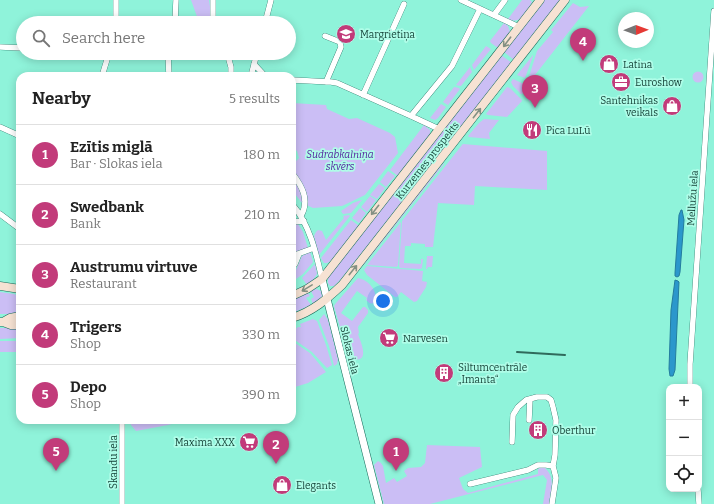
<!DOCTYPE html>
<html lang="en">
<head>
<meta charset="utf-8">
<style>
	body { margin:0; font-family:Bitter,serif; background:#f6f6f6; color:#222 }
	.controls { position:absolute; right:12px; bottom:12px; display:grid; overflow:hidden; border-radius:8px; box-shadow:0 2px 10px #0003 }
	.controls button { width:36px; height:36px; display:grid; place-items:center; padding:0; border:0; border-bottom:1px solid #e0e0e0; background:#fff; color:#222; font:20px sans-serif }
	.compass { position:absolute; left:618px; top:12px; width:36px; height:36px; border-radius:50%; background:#fff; box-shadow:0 2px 10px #0003; rotate:89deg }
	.you { position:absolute; left:383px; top:301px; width:14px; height:14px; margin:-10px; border:3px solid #fff; border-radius:50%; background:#1a73e8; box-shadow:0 0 0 6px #1a73e833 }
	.badge { display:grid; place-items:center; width:26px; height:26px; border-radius:50%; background:#c23b7a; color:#fff; font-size:13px; font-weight:700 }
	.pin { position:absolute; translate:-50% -33px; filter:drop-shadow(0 1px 2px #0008) }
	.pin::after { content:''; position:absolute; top:21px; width:14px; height:12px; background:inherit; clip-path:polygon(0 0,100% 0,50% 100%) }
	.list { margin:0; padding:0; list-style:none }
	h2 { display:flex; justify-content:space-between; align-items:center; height:52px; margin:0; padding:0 16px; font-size:17px }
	h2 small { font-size:13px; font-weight:400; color:#767676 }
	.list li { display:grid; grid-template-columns:26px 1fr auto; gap:12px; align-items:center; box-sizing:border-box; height:60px; padding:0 16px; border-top:1px solid #e0e0e0 }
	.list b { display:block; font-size:15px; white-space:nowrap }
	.list p { margin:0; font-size:13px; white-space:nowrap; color:#767676 }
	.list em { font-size:13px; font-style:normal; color:#767676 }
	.icon { flex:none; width:22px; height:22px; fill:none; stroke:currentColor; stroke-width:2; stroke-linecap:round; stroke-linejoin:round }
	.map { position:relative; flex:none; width:714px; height:504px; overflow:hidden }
	.search { position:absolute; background:#fff; box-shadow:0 2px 10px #0003; left:16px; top:16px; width:280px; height:44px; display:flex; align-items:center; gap:10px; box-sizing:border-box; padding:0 14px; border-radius:22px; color:#767676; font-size:15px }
	.panel { position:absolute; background:#fff; box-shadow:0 2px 10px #0003; left:16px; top:72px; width:280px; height:352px; border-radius:12px }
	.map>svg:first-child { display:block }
	.green { fill:#cbbef5 }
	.water { fill:#2b97cc; stroke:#237c9e }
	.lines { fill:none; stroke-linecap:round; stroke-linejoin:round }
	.minor-casing { stroke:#156a59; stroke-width:6 }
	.tertiary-casing { stroke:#156a59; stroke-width:8 }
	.secondary-casing { stroke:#156a59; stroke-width:9 }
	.minor { stroke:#fff; stroke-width:5.5 }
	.tertiary { stroke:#fff; stroke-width:7 }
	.secondary { stroke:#f6e2d3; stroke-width:8 }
	.rail { stroke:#306a5c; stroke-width:2 }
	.oneway { stroke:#849083 }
	.labels { text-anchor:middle; stroke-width:3.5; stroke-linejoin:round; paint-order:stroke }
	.poi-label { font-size:10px; fill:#113d33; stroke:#affde8; text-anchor:start }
	.park-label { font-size:10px; font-style:italic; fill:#55229e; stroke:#affde8 }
	.street-label { font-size:10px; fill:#113d33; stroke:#affde8 }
</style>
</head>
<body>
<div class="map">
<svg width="714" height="504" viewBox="0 0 714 504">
	<rect width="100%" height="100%" fill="#8ff3da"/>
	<!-- green -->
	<path class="green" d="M 191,0 L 209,0 L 212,20 L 216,23 L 199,23 L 199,22 Z
		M 522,0 L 530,0 L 532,2 C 526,12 522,25 508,19 Z
		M 544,0 L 561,0 L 514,60 L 504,52 Z
		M 573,3 L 580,7 L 589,6 L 535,75 L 540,81 L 538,83 L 535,83 L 528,80 L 537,51 L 553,32 L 551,30 Z
		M 504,23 L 508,26 L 510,32 L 498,48 L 491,43 L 490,41 Z
		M 486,46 L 491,49 L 474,70 L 472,65 Z
		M 501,55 L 512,63 L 341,279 L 334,286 L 330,286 L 328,283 L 328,277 Z
		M 533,55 L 533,56 L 525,78 L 517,75 Z
		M 470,67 L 472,72 L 461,86 L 456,85 Z
		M692.5 77a5.5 5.5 0 1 1 11 0a5.5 5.5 0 1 1-11 0Z
		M 513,79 L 524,84 L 523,93 L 522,94 L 521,94 L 513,86 L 511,82 Z
		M 527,86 L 537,91 L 541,96 L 531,95 L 530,102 L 526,97 Z
		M 454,87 L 459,88 L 460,89 L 448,105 L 443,102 Z
		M 507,87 L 510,88 L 521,99 L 522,101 L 507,117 L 488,115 L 486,114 Z
		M 292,103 L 326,105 L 327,109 L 349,119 L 357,118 L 390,133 L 395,137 L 398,153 L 365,195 L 342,206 L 313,208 L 302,203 L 292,190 L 292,165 L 299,158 L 297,151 L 292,147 Z
		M 441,104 L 446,107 L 438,118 L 435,120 L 430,118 Z
		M 484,119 L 499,120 L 489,133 L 490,139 L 469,137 L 468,136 L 479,123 Z
		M 424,125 L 430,130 L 430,134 L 429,137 L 398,176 L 390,170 Z
		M 463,144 L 547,151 L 547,190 L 475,186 L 474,205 L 438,203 L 433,247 L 425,247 L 425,244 L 411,243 L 411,246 L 405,246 L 404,263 L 421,264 L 421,259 L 423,259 L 422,268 L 420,269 L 400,268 L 399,266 L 402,221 L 462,145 Z
		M 444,163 L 444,164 L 363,266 L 364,263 L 428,180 Z
		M 388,171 L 395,176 L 386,187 L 380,182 Z
		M 379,184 L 385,188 L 377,199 L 370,195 Z
		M 370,196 L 376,200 L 367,212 L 361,207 Z
		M 361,200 L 362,200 L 351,213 L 343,214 L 341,211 L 353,203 Z
		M 360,208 L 366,213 L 359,223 L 352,218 Z
		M 349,215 L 350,216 L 319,255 L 314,236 L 316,232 L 318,230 L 322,231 L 326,240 L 344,218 L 343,216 Z
		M 351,220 L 359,226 L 331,261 L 327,263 L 324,263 L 321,258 Z
		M 401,222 L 398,266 L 396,267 L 367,265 Z
		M 292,224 L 298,224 L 303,232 L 308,248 L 292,253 Z
		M 310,252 L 313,262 L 303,274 L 296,279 L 292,274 L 296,270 L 302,256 Z
		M 427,256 L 433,256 L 432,267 L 428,267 L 427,269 L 426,269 Z
		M 315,264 L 317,274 L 313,280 L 307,285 L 302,278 Z
		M 367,266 L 423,271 L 422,281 L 427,282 L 426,287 L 417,301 L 414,302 L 401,292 L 397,297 L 395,297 L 367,275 L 364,270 Z
		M 358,278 C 369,280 378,291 375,302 C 371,305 369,303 366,300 L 367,298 L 357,291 L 341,313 L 352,321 L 363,307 L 365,307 L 368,310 L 368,313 L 358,327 L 359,333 L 358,334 C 361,343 371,364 351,359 L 348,355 L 334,306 L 336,303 Z
		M 316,289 L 321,291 L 322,296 L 319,300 L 313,304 L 311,299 L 314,297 L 311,291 Z
		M 0,292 L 14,294 L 20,297 L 20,312 L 11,314 L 0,314 Z
		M 308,293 L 310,296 L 306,298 L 311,305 L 292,313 L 292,300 Z
		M 324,314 L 328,320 L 338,359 L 337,364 L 334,366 L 329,346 L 319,320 Z
		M 313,319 L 317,321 L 326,345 L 332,365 L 327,368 L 312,352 L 292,338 L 292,332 L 298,327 L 301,327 L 300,324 Z
		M 0,328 L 20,328 L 20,338 L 0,339 Z
		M 0,341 L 20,341 L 20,352 L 0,352 Z
		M 292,341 L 310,353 L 326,372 L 308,383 L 292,388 Z
		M 129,420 L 186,420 L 168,425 L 136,431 L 131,425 Z
		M 427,445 L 480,447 L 482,467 L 459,478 L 463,489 L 468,493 L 538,474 L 538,469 L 544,467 C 556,477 551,490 549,504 L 543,504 L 547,480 L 543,475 L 430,504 L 384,504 L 374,465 L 378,461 L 381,463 L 383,466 L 386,483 L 394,478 L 397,482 L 407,476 L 404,471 L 408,468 L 421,467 L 425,463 Z"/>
	<!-- water -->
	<path class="water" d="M 681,210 L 682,210 L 684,220 L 680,272 L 679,276 L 677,277 L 675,276 L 675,273 L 679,215 Z
		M 675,280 L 678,281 L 679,282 L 675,370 L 673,376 L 670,376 L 669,369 L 671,310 Z"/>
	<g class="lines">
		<defs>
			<path id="minor" d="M 213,0 L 213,18 L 215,21 L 225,21
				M 461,0 L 519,27
				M 494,15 L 505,0
				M 116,23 L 116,0
				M 175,23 L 176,0
				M 265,23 L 271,0
				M 325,36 L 340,42 L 341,47 L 326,82
				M 0,47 L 23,48
				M 168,53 L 169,76
				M 227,53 L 231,67 L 231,76
				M 254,64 L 265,76
				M 102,76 L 109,53
				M 251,76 L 257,53
				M 292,80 L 331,82 L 337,83 L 411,116 L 439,129
				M 363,95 L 404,4
				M 411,116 L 452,66 L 480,9
				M 0,127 L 20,136
				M 292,173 C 302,186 310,200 301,216
				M 292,204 C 310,225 316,253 322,279
				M 0,214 L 20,229
				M 292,222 L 304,221
				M 292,256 L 314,248
				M 292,267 L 295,264 L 299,254
				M 690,387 L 690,364 L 714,11
				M 529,420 L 530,399
				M 512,442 L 513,415 L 518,407 L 526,400 L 537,397 L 547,397 L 551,400 L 553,407 L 556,420 L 555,455 L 553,466 L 556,478 L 552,504
				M 470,484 L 528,470 L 538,465 L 546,465 L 553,466
				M 698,489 L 699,504
				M 122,504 L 122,420"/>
			<path id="tertiary" d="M 322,279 L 379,504"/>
			<path id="secondary" d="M 0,286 L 20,289
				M 292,296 L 307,289 L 322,279 L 540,0
				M 292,318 C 312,312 327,299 342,285 L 565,0
				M 0,322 L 3,322 L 11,325 L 20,325
				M 3,322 L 10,318 L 20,316"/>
		</defs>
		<!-- minor casing -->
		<use href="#minor" class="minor-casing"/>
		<!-- tertiary casing -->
		<use href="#tertiary" class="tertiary-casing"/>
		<!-- secondary casing -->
		<use href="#secondary" class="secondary-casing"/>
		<!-- minor -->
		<use href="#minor" class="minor"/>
		<!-- tertiary -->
		<use href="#tertiary" class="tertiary"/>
		<!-- secondary -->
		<use href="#secondary" class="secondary"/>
		<!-- rail -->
		<path class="rail" d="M 517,352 L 565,355"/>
	</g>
	<!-- one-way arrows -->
	<defs><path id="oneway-shaft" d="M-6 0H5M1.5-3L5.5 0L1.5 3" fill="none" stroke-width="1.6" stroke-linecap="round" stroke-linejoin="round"/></defs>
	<g class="oneway">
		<use href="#oneway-shaft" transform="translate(507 42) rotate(127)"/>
		<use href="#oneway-shaft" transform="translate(477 113) rotate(-52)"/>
		<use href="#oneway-shaft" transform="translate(375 210) rotate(128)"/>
		<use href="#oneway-shaft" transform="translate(353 270) rotate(-51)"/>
		<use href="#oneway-shaft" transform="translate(307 288) rotate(149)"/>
	</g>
	<!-- icons -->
	<defs>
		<symbol id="school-disc" viewBox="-11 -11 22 22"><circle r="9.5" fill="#c23b7a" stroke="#affde8"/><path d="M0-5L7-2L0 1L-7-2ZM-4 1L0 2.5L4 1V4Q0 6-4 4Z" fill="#fff"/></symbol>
		<symbol id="shop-disc" viewBox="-11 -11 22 22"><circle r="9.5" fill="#c23b7a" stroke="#affde8"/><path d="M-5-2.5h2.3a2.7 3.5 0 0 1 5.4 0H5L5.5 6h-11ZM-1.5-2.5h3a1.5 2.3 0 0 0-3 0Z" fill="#fff"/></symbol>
		<symbol id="office-disc" viewBox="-11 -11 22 22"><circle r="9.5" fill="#c23b7a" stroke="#affde8"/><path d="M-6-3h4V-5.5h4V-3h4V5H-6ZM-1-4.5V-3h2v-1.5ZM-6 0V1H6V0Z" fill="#fff"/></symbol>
		<symbol id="restaurant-disc" viewBox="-11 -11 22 22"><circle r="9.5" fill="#c23b7a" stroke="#affde8"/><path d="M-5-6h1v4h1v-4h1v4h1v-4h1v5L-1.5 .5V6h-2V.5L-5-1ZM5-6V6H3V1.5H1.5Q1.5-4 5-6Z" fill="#fff"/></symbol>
		<symbol id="supermarket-disc" viewBox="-11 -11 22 22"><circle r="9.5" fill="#c23b7a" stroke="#affde8"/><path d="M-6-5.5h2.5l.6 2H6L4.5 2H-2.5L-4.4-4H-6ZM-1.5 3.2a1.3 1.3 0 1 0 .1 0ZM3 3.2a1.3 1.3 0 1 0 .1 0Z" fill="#fff"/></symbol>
		<symbol id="building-disc" viewBox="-11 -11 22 22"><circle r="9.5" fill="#c23b7a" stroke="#affde8"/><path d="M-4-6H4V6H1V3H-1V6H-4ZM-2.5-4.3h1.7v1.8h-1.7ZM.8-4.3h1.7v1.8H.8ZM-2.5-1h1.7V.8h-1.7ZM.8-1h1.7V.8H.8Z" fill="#fff"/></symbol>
	</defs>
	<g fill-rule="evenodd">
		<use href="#school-disc" x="335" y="23" width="22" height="22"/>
		<use href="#shop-disc" x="598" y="53" width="22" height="22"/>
		<use href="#office-disc" x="610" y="71" width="22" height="22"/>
		<use href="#shop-disc" x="661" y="95" width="22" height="22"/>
		<use href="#restaurant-disc" x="521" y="119" width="22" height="22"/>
		<use href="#supermarket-disc" x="378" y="327" width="22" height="22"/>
		<use href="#building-disc" x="433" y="362" width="22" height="22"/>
		<use href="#building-disc" x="527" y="419" width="22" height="22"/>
		<use href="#supermarket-disc" x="238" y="431" width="22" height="22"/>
		<use href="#shop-disc" x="271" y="474" width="22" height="22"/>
	</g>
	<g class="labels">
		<!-- poi labels -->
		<g class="poi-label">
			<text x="360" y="38">Margrietiņa</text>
			<text x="623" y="68">Latina</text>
			<text x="635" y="86">Euroshow</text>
			<text x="658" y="104" text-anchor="end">Santehnikas<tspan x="658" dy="12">veikals</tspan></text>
			<text x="546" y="134">Pica LuLū</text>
			<text x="403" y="342">Narvesen</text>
			<text x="458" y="371">Siltumcentrāle<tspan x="458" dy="12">„Imanta“</tspan></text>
			<text x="552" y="434">Oberthur</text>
			<text x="235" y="446" text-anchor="end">Maxima XXX</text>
			<text x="296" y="489">Elegants</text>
		</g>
		<!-- park labels -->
		<g class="park-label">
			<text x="340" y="158">Sudrabkalniņa<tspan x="340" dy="12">skvērs</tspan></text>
		</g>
		<!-- street labels -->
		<g class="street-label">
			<text transform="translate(427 160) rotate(-52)" y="4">Kurzemes prospekts</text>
			<text transform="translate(692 198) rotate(-86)" y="4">Mellužu iela</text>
			<text transform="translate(350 350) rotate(76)" y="4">Slokas iela</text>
			<text transform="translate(113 462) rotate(-90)" y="4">Skandu iela</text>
		</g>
	</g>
</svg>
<div class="controls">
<button>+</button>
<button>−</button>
<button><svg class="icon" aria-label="locate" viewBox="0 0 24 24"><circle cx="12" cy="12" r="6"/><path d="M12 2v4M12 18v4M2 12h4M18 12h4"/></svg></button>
</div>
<svg class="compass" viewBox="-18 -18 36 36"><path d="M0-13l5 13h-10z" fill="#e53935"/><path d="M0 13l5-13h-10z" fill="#767676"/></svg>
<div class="you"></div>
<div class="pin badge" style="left:396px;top:471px">1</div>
<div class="pin badge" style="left:276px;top:464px">2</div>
<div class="pin badge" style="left:535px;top:108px">3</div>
<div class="pin badge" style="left:583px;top:61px">4</div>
<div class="pin badge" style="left:56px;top:471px">5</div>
<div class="search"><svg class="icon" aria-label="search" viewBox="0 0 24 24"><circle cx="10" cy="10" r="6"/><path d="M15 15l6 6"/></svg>Search here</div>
<section class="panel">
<h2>Nearby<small>5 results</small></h2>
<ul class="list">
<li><span class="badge">1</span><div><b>Ezītis miglā</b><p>Bar · Slokas iela</p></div><em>180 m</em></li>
<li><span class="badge">2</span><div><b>Swedbank</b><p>Bank</p></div><em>210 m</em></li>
<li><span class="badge">3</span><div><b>Austrumu virtuve</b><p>Restaurant</p></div><em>260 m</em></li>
<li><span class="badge">4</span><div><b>Trigers</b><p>Shop</p></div><em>330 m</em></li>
<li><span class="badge">5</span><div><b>Depo</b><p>Shop</p></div><em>390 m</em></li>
</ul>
</section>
</div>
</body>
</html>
